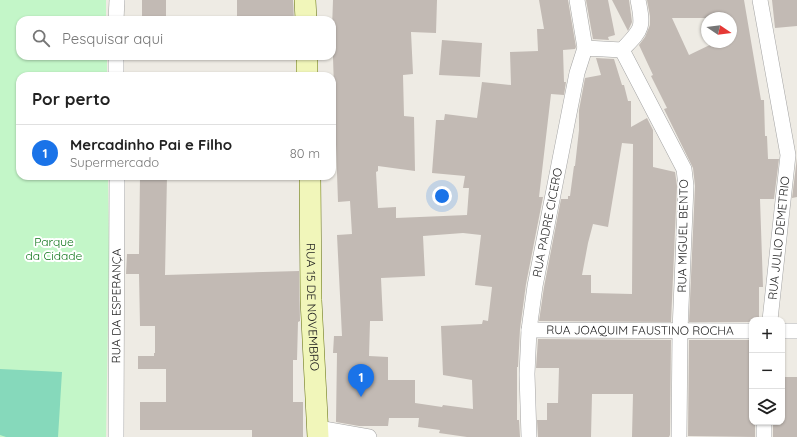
<!DOCTYPE html>
<html lang="pt">
<head>
<meta charset="utf-8">
<style>
	body { margin:0; font-family:Quicksand,sans-serif; background:#f6f6f6; color:#222 }
	.controls { position:absolute; right:12px; bottom:12px; display:grid; overflow:hidden; border-radius:8px; box-shadow:0 1px 3px #0004 }
	.controls button { width:36px; height:36px; display:grid; place-items:center; padding:0; border:0; border-bottom:1px solid #e0e0e0; background:#fff; color:#222; font:20px sans-serif }
	.compass { position:absolute; left:701px; top:12px; width:36px; height:36px; border-radius:50%; background:#fff; box-shadow:0 1px 3px #0004; rotate:103deg }
	.you { position:absolute; left:442px; top:196px; width:14px; height:14px; margin:-10px; border:3px solid #fff; border-radius:50%; background:#1a73e8; box-shadow:0 0 0 6px #1a73e833 }
	.badge { display:grid; place-items:center; width:26px; height:26px; border-radius:50%; background:#1a73e8; color:#fff; font-size:13px; font-weight:700 }
	.pin { position:absolute; translate:-50% -33px; filter:drop-shadow(0 1px 2px #0008) }
	.pin::after { content:''; position:absolute; top:21px; width:14px; height:12px; background:inherit; clip-path:polygon(0 0,100% 0,50% 100%) }
	.list { margin:0; padding:0; list-style:none }
	h2 { display:flex; justify-content:space-between; align-items:center; height:52px; margin:0; padding:0 16px; font-size:17px }
	h2 small { font-size:13px; font-weight:400; color:#767676 }
	.list li { display:grid; grid-template-columns:26px 1fr auto; gap:12px; align-items:center; box-sizing:border-box; height:56px; padding:0 16px; border-top:1px solid #e0e0e0 }
	.list b { display:block; font-size:15px; white-space:nowrap }
	.list p { margin:0; font-size:13px; white-space:nowrap; color:#767676 }
	.list em { font-size:13px; font-style:normal; color:#767676 }
	.icon { flex:none; width:22px; height:22px; fill:none; stroke:currentColor; stroke-width:2; stroke-linecap:round; stroke-linejoin:round }
	.map { position:relative; flex:none; width:797px; height:437px; overflow:hidden }
	.search { position:absolute; background:#fff; box-shadow:0 1px 3px #0004; left:16px; top:16px; width:320px; height:44px; display:flex; align-items:center; gap:10px; box-sizing:border-box; padding:0 14px; border-radius:12px; color:#767676; font-size:15px }
	.panel { position:absolute; background:#fff; box-shadow:0 1px 3px #0004; left:16px; top:72px; width:320px; height:108px; border-radius:12px }
	.map>svg:first-child { display:block }
	.park { fill:#c3f6c8 }
	.pitch { fill:#86d9bb }
	.building { fill:#c2bab4; fill-rule:evenodd }
	.lines { fill:none; stroke-linecap:round; stroke-linejoin:round }
	.minor-casing { stroke:#a4a4a4; stroke-width:16 }
	.secondary-casing { stroke:#616e0b; stroke-width:22 }
	.minor { stroke:#fff; stroke-width:15 }
	.secondary { stroke:#f1f6ba; stroke-width:21 }
	.labels { text-anchor:middle; stroke-width:4; stroke-linejoin:round; paint-order:stroke }
	.street-label { font-size:12px; fill:#1d1d1d; stroke:#fff }
	.park-label { font-size:12px; fill:#11761c; stroke:#fff }
</style>
</head>
<body>
<div class="map">
<svg width="797" height="437" viewBox="0 0 797 437">
	<rect width="100%" height="100%" fill="#eeebe4"/>
	<!-- park -->
	<path class="park" d="M 0,0 L 106,0 L 106,20 L 20,20 L 20,56 L 107,56 L 107,76 L 20,76 L 20,176 L 108,176 L 109,260 L 106,437 L 0,437 Z"/>
	<!-- pitch -->
	<path class="pitch" d="M 0,369 L 62,372 L 58,437 L 6,437 L 0,435 Z"/>
	<!-- building -->
	<path class="building" d="M 142,0 L 166,0 L 166,20 L 142,20 Z
		M 237,0 L 293,0 L 294,20 L 237,20 Z
		M 333,0 L 437,0 L 436,33 L 411,32 L 413,74 L 403,75 L 404,116 L 414,117 L 415,171 L 378,166 L 378,171 L 376,172 L 378,208 L 396,207 L 396,218 L 467,215 L 469,188 L 463,188 L 465,176 L 432,173 L 436,120 L 444,120 L 445,114 L 477,118 L 482,82 L 511,85 L 510,52 L 538,51 L 537,29 L 544,29 L 539,0 L 568,0 L 576,47 L 575,49 L 563,50 L 564,82 L 566,82 L 564,95 L 551,94 L 539,197 L 543,197 L 526,284 L 520,329 L 518,367 L 517,367 L 517,420 L 519,420 L 520,437 L 467,437 L 439,433 L 440,430 L 418,427 L 419,418 L 389,418 L 388,426 L 359,426 L 336,422 L 337,353 L 333,353 L 334,336 L 342,336 L 337,235 L 352,234 L 350,201 L 338,202 L 332,29 ZM 463,233 L 481,235 L 475,285 L 492,287 L 488,321 L 483,320 L 482,324 L 441,326 L 443,375 L 472,380 L 473,409 L 443,405 L 442,407 L 415,403 L 415,380 L 388,380 L 388,357 L 369,356 L 370,321 L 383,321 L 381,278 L 425,276 L 423,236 Z
		M 586,0 L 608,0 L 615,35 L 608,37 L 609,40 L 593,39 Z
		M 612,0 L 629,0 L 632,22 L 628,31 Z
		M 647,0 L 744,0 L 761,100 L 764,100 L 765,136 L 767,136 L 768,159 L 779,159 L 774,199 L 760,199 L 763,287 L 759,287 L 759,320 L 752,320 L 752,322 L 689,322 L 695,186 L 693,168 L 664,109 L 667,108 L 651,76 L 653,75 L 639,45 L 645,37 L 650,25 L 650,16 ZM 672,18 L 731,18 L 731,42 L 716,42 L 689,55 Z
		M 772,0 L 797,0 L 797,26 L 775,28 Z
		M 442,40 L 482,43 L 480,77 L 439,75 Z
		M 596,58 L 614,59 L 622,85 L 624,85 L 628,101 L 631,101 L 631,127 L 647,118 L 653,130 L 653,167 L 675,172 L 677,186 L 671,322 L 539,321 L 544,287 L 561,199 L 568,199 L 568,196 L 570,196 L 574,166 L 575,166 L 579,130 L 579,110 L 585,78 L 601,75 ZM 622,143 L 633,144 L 632,294 L 591,293 L 591,275 L 582,275 L 588,243 L 593,224 L 608,227 Z
		M 797,158 L 797,197 L 792,198 Z
		M 140,176 L 167,176 L 165,275 L 299,271 L 300,321 L 298,322 L 297,360 L 293,360 L 293,402 L 303,402 L 303,437 L 252,437 L 252,430 L 140,430 L 140,402 L 166,402 L 166,369 L 138,369 L 138,356 L 154,356 L 154,353 L 155,353 L 155,326 L 140,326 L 139,274 L 126,274 L 127,254 L 139,254 Z
		M 538,339 L 671,340 L 670,435 L 669,437 L 632,437 L 633,394 L 592,394 L 591,437 L 538,437 L 537,420 L 547,420 L 547,403 L 558,403 L 559,368 L 536,368 Z
		M 689,340 L 752,340 L 752,422 L 755,422 L 755,437 L 688,436 Z
		M 782,377 L 797,377 L 797,437 L 773,437 L 773,422 L 782,422 Z"/>
	<g class="lines">
		<defs>
			<g id="minor">
				<path d="M 577,0 L 585,48"/>
				<path d="M 760,0 L 788,155 L 770,320"/>
				<path d="M 116,20 L 117,0"/>
				<path d="M 622,50 L 684,169 L 686,186 L 680,331 L 679,437"/>
				<path d="M 622,50 C 642,29 644,29 638,0"/>
				<path d="M 116,56 L 116,76"/>
				<path id="s1" d="M 529,330 L 752,331"/>
				<path d="M 782,331 L 797,331"/>
				<path d="M 318,428 L 369,437"/>
				<path id="s2" d="M 116,437 L 117,176"/>
				<path id="s3" d="M 529,437 L 527,374 L 529,330 L 535,286 L 577,73 L 585,48 L 622,50"/>
				<path d="M 764,437 L 764,422"/>
			</g>
			<g id="secondary">
				<path d="M 305,0 L 306,20"/>
				<path d="M 307,56 L 307,76"/>
				<path id="s4" d="M 310,176 L 311,300 L 318,437"/>
			</g>
		</defs>
		<!-- minor casing -->
		<use href="#minor" class="minor-casing"/>
		<!-- secondary casing -->
		<use href="#secondary" class="secondary-casing"/>
		<!-- minor -->
		<use href="#minor" class="minor"/>
		<!-- secondary -->
		<use href="#secondary" class="secondary"/>
	</g>
	<g class="labels">
		<!-- street labels -->
		<g class="street-label">
			<text dy="4" stroke="none"><textPath href="#s3" startOffset="216">RUA PADRE CICERO</textPath></text>
			<text transform="translate(683 236) rotate(-89)" y="4">RUA MIGUEL BENTO</text>
			<text transform="translate(779 238) rotate(-84)" y="4">RUA JULIO DEMETRIO</text>
			<text dy="4" stroke="none"><textPath href="#s2" startOffset="131">RUA DA ESPERANÇA</textPath></text>
			<text dy="4" stroke="none"><textPath href="#s4" startOffset="131">RUA 15 DE NOVEMBRO</textPath></text>
			<text dy="4" stroke="none"><textPath href="#s1" startOffset="111">RUA JOAQUIM FAUSTINO ROCHA</textPath></text>
		</g>
		<!-- park labels -->
		<g class="park-label">
			<text x="54" y="246">Parque<tspan x="54" dy="14">da Cidade</tspan></text>
		</g>
	</g>
</svg>
<div class="controls">
<button>+</button>
<button>−</button>
<button><svg class="icon" aria-label="layers" viewBox="0 0 24 24"><path d="M12 4l9 5-9 5-9-5zM3 14l9 5 9-5"/></svg></button>
</div>
<svg class="compass" viewBox="-18 -18 36 36"><path d="M0-13l5 13h-10z" fill="#e53935"/><path d="M0 13l5-13h-10z" fill="#767676"/></svg>
<div class="you"></div>
<div class="pin badge" style="left:361px;top:397px">1</div>
<div class="search"><svg class="icon" aria-label="search" viewBox="0 0 24 24"><circle cx="10" cy="10" r="6"/><path d="M15 15l6 6"/></svg>Pesquisar aqui</div>
<section class="panel">
<h2>Por perto<small></small></h2>
<ul class="list">
<li><span class="badge">1</span><div><b>Mercadinho Pai e Filho</b><p>Supermercado</p></div><em>80 m</em></li>
</ul>
</section>
</div>
</body>
</html>
